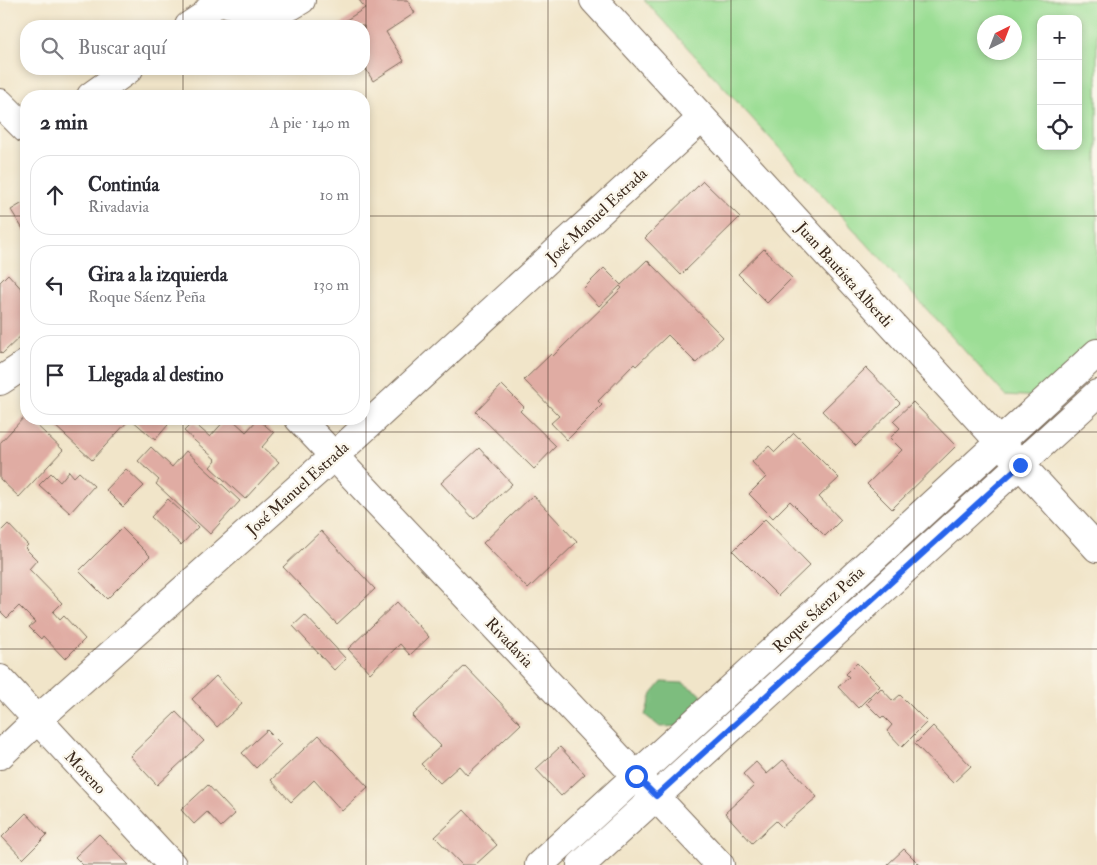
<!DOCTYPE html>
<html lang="es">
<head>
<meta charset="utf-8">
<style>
	body { margin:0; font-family:"IM FELL Double Pica",serif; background:#f2f2f3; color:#2b2b33 }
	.controls { position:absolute; right:15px; top:15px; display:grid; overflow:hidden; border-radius:10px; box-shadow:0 2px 8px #0003 }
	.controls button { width:45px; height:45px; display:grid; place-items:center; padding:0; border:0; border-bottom:1px solid #e1e1e2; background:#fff; color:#2b2b33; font:25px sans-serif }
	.compass { position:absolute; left:977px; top:15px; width:45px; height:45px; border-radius:50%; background:#fff; box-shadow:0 2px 8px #0003; rotate:42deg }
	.stop { position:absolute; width:15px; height:15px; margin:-11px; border:4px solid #2563eb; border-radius:50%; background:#fff }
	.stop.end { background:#2563eb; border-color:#fff; box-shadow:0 1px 5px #0008 }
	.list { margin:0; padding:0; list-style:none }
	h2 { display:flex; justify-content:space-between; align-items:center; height:65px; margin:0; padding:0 20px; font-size:21px }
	h2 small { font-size:16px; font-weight:400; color:#7c7c81 }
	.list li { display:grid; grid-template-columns:32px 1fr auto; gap:15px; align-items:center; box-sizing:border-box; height:80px; margin:0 10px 10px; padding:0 10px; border:1px solid #e1e1e2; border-radius:20px }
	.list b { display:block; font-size:19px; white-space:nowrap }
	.list p { margin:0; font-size:16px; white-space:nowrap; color:#7c7c81 }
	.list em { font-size:16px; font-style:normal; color:#7c7c81 }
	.icon { flex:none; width:28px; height:28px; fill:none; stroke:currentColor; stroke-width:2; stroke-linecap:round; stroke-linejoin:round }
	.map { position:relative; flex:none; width:1097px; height:865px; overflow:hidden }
	.search { position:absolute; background:#fff; box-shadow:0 2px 8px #0003; left:20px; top:20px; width:350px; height:55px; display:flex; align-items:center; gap:12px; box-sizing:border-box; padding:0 18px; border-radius:20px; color:#7c7c81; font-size:19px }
	.panel { position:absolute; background:#fff; box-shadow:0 2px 8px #0003; left:20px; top:90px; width:350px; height:335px; border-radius:20px }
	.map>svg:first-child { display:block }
	.green { fill:#9cde95; stroke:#6c845a; fill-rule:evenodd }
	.forest { fill:#7dbd7e; stroke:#5c744e }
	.building { fill:#e0aca3 }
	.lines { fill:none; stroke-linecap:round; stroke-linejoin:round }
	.minor-casing { stroke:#7b6b5a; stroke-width:30 }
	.minor { stroke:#fff; stroke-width:28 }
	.route { stroke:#2563eb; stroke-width:6 }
	.grid { fill:none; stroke:#3b2a1e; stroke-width:1; stroke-opacity:0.55 }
	.labels { text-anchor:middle; stroke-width:5; stroke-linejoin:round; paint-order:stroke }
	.street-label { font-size:16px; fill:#3b2a1e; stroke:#fbf7ec }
</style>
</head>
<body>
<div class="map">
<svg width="1097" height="865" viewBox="0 0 1097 865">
	<rect width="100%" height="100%" fill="#fbf7ec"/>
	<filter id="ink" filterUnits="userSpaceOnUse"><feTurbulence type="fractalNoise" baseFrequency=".02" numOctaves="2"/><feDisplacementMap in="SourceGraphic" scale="10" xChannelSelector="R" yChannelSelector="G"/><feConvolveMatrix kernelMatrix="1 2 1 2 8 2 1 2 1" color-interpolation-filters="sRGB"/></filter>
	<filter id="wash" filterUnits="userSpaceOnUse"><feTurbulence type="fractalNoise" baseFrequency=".0096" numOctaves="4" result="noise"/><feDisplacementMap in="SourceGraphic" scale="20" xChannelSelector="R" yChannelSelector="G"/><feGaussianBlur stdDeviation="1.12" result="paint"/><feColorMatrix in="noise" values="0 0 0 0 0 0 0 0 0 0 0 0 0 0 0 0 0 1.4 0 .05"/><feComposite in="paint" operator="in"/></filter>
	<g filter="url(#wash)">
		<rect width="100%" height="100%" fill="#f1e5c9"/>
		<!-- green -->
		<path class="green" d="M 644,0 L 1097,0 L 1097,346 L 1044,397 L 1005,395 ZM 1041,19 L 1078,19 L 1078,146 L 1041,146 ZM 984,22 L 1014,22 L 1014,52 L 984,52 Z"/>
		<!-- forest -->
		<path class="forest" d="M 662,682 L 683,683 L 702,695 L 699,714 L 683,726 L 660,727 L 645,715 L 652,694 Z"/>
		<g id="blocks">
			<!-- building -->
			<path class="building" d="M 359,0 L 407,0 L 415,13 L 386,32 L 404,61 L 373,81 L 364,66 L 364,26 L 337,26 L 365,8 Z
				M 703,181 L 740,217 L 681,275 L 645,238 Z
				M 26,201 L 26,234 L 11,210 Z
				M 764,249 L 792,278 L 767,303 L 738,274 Z
				M 647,260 L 723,337 L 696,363 L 668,335 L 636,366 L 634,364 L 598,401 L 602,405 L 567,440 L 551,423 L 559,416 L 524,380 L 551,354 L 553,356 L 622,288 L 620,286 L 599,306 L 583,289 L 604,268 L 621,285 Z
				M 8,274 L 26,294 L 26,331 L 2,354 L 0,352 L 0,282 Z
				M 866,368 L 900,403 L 856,446 L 822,411 Z
				M 502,385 L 524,407 L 520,411 L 556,446 L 534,469 L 476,412 Z
				M 913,402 L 956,446 L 892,509 L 867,484 L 902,450 L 890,438 L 900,428 L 893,421 Z
				M 26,415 L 26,419 L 30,419 L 63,450 L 19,497 L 0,479 L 0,443 Z
				M 58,419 L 130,419 L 92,460 L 53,424 Z
				M 131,419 L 161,419 L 168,425 L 155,440 Z
				M 226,419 L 232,419 L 246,432 L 258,419 L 274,433 L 262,447 L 279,462 L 245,499 L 210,467 L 216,460 L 184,431 L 193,422 L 210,437 Z
				M 794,433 L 839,478 L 819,497 L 841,520 L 825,536 L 790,501 L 773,518 L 749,494 L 766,477 L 752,462 L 769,446 L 775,452 Z
				M 151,447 L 172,467 L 186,451 L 240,501 L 210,534 L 156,484 L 159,480 L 138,461 Z
				M 479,448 L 512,484 L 474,519 L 441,483 Z
				M 126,469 L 144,486 L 123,507 L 106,490 Z
				M 69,471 L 74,477 L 79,472 L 94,486 L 70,513 L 39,485 L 51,473 L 60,482 Z
				M 533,495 L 577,542 L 528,589 L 483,543 Z
				M 168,499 L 198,527 L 181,545 L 151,517 Z
				M 765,519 L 810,565 L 778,596 L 733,551 Z
				M 8,524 L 28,545 L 25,548 L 37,560 L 29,569 L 62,603 L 53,612 L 60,620 L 64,616 L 85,639 L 65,659 L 43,636 L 41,639 L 29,627 L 35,622 L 19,606 L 7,618 L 0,611 L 0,532 Z
				M 122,528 L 150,556 L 107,599 L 79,571 Z
				M 321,531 L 375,589 L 337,624 L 283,567 Z
				M 397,602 L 429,637 L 410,655 L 400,644 L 370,673 L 348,649 Z
				M 305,615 L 346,659 L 334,670 L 293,626 Z
				M 857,663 L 880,686 L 858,708 L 838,687 L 849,677 L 846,674 Z
				M 465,666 L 521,724 L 467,775 L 459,766 L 440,783 L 421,764 L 441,746 L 412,716 Z
				M 216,676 L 242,704 L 217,727 L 192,699 Z
				M 881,688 L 893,701 L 900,695 L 927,722 L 902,747 L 887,731 L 892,725 L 883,716 L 881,718 L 866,703 Z
				M 176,712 L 204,741 L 157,785 L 130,756 Z
				M 933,726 L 971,766 L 953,783 L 915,744 Z
				M 267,730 L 281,744 L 256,768 L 242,753 Z
				M 319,735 L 368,787 L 342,811 L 314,780 L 291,802 L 271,780 Z
				M 560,747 L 585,774 L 561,796 L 536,769 Z
				M 783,760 L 817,797 L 782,827 L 776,821 L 752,843 L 725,813 L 754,786 L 743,774 L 756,762 L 767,774 Z
				M 208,785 L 235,814 L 221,827 L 207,812 L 194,824 L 181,810 Z
				M 464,810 L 497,845 L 475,865 L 462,865 L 435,837 Z
				M 26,813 L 47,835 L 23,859 L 2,837 Z
				M 99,834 L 129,865 L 83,865 L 75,857 Z
				M 904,849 L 920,865 L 887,865 Z"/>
		</g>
	</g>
	<g filter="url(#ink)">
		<use href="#blocks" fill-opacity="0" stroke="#7b6b5a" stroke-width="1"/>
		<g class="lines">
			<defs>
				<path id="minor" d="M 215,0 L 266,13 L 291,6 L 301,0
					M 594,0 L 1097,548
					M 189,26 L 204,16 L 216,1
					M 91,96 L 129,69
					M 0,103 L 26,129
					M 0,381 L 26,364
					M 299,419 L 720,865
					M 0,679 L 172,865
					M 0,755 L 37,720 L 334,456 L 702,118
					M 539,865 L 1097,353
					M 581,865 L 1097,394"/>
			</defs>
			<!-- minor casing -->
			<use href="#minor" class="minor-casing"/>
			<!-- minor -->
			<use href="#minor" class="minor"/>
		</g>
	</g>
	<g class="lines" filter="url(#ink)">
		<!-- route -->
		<path class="route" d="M 636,776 L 656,796 L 1020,465"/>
	</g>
	<!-- grid -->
	<path class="grid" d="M 183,0 L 183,26M 366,0 L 366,865M 548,0 L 548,865M 731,0 L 731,865M 914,0 L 914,865M 183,69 L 183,96M 0,216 L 26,216M 364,216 L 1097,216M 183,419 L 183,865M 0,432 L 1097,432M 0,649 L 1097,649"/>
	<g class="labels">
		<!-- street labels -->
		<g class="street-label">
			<text transform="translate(596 215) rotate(-43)" y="6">José Manuel Estrada</text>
			<text transform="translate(845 274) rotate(48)" y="6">Juan Bautista Alberdi</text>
			<text transform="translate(297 488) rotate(-42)" y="6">José Manuel Estrada</text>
			<text transform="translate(818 609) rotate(-43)" y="6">Roque Sáenz Peña</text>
			<text transform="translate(510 642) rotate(47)" y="6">Rivadavia</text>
			<text transform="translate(86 772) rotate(47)" y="6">Moreno</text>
		</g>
	</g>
</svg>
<div class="controls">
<button>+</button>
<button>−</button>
<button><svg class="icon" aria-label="locate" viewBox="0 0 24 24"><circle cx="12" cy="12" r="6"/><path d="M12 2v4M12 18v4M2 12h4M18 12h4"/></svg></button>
</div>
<svg class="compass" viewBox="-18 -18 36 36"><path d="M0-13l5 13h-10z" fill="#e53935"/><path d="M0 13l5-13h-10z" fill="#7c7c81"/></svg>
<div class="stop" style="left:636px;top:776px"></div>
<div class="stop end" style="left:1020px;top:465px"></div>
<div class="search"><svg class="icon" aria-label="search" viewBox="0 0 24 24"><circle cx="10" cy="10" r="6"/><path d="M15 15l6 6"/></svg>Buscar aquí</div>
<section class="panel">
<h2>2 min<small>A pie · 140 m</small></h2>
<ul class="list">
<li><svg class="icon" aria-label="ahead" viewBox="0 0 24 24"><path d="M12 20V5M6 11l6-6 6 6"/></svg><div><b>Continúa</b><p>Rivadavia</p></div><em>10 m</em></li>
<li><svg class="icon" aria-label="left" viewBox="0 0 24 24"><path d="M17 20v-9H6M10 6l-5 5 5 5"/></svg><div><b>Gira a la izquierda</b><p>Roque Sáenz Peña</p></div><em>130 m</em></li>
<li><svg class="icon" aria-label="arrive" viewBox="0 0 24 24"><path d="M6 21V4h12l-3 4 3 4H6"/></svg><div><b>Llegada al destino</b></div></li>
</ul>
</section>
</div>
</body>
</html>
